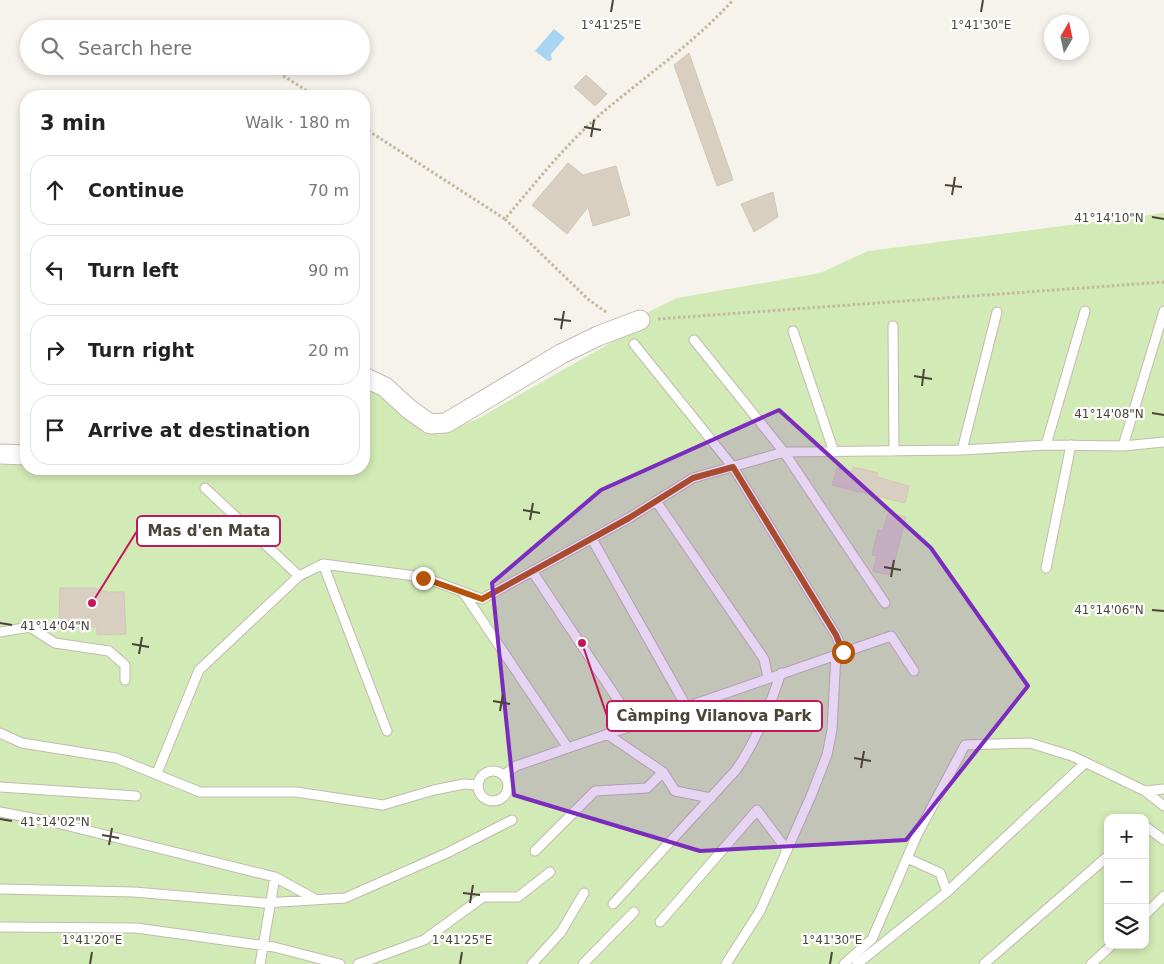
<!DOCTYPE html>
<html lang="en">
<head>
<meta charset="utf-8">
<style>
	body { margin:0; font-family:"DejaVu Sans",sans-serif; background:#f2f2f2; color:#222 }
	.controls { position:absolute; right:15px; bottom:15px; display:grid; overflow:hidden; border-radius:10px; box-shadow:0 2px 8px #0003 }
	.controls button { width:45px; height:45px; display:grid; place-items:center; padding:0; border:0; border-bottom:1px solid #e0e0e0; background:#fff; color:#222; font:25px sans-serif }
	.compass { position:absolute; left:1044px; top:15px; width:45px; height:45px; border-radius:50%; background:#fff; box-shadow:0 2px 8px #0003; rotate:9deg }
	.stop { position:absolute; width:15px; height:15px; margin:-11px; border:4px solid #b45309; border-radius:50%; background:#fff }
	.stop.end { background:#b45309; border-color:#fff; box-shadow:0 1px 5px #0008 }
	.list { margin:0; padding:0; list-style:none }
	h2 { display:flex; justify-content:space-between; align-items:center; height:65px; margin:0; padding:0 20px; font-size:21px }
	h2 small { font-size:16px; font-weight:400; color:#767676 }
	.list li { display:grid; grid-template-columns:32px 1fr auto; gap:15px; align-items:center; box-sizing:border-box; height:70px; margin:0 10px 10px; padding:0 10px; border:1px solid #e0e0e0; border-radius:20px }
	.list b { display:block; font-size:19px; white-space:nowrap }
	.list em { font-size:16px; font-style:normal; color:#767676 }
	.icon { flex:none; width:28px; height:28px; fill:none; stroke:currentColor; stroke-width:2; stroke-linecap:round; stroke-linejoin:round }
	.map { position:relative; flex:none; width:1164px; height:964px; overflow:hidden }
	.search { position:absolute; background:#fff; box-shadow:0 2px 8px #0003; left:20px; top:20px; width:350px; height:55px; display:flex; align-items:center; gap:12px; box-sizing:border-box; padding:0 18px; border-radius:28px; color:#767676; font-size:19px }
	.panel { position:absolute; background:#fff; box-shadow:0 2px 8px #0003; left:20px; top:90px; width:350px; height:385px; border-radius:20px }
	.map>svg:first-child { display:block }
	.green { fill:#d2eab5; fill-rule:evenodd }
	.water { fill:#a9d4f2 }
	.building { fill:#d8cfc1; stroke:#d3c7b4 }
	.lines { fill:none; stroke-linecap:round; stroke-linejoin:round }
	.lane-casing { stroke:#c2bbae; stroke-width:11 }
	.street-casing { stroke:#c2bbae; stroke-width:21 }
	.path { stroke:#c4b79f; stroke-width:3; stroke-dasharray:2.5 2.5; stroke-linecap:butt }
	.lane { stroke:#fff; stroke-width:9 }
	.street { stroke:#fff; stroke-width:19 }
	.route { stroke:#b45309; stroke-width:6 }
	.marked { fill:#7b2cbf; fill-opacity:0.2; stroke:#7b2cbf; stroke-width:4; stroke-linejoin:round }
	.ticks { fill:none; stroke:#4b4439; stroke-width:2 }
	.ticks-label { font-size:12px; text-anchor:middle; fill:#4b4439; stroke:#fff; stroke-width:4.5; stroke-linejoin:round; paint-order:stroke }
	.leader { fill:none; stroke:#c2185b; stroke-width:2 }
	.callout-dot { fill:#c2185b; stroke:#fff; stroke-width:2 }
	.callout { fill:#fff; stroke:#c2185b; stroke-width:2 }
	.callout-label { font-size:15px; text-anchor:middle; font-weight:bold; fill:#4b4439 }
</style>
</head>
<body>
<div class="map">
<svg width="1164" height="964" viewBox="0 0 1164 964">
	<rect width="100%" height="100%" fill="#f6f3ec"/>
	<!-- green -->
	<path class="green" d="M 1164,213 L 1164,964 L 0,964 L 0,460 L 26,461 L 26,469 L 364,469 L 364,388 L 384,396 L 422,428 L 439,435 L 477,419 L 626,334 L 642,315 L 677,298 L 820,273 L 868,251 ZM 1108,818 L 1145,818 L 1145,945 L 1108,945 Z"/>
	<!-- water -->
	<path class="water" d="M 554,29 L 565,38 L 551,54 L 552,60 L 548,61 L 535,51 Z"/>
	<!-- building -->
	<path class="building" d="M 689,53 L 733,180 L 717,186 L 674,65 Z
		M 586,75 L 607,94 L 595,106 L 574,87 Z
		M 568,163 L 583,175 L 616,166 L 630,215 L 593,226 L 588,207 L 567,234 L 532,205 Z
		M 773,192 L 778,217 L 754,232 L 741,204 Z
		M 853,467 L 878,473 L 877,477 L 909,486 L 905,503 L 832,485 L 837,468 L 852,472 Z
		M 888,513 L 906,517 L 891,575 L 873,571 L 877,556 L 872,555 L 878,530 L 883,531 Z
		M 60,588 L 94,588 L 108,592 L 124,592 L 126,634 L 97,635 L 97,627 L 59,626 Z"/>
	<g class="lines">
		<defs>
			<path id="lane" d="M 893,326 L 894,451
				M 793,331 L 834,452
				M 694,340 L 784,452 L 885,603
				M 634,344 L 733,467 L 836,635 L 843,652
				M 1046,445 L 1085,311
				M 1123,446 L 1164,311
				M 962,450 L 997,312
				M 205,488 L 299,576
				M 656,501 L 764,659 L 768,678
				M 592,539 L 686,706
				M 323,564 L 387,731
				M 1046,568 L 1071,445
				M 532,571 L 634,724
				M 463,592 L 568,748
				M 0,632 L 30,627 L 55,643 L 109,651 L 125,665 L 125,680
				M 0,733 L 22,743 L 116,758 L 200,792 L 296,792 L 383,805 L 434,790 L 464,784 L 477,785
				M 607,734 L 663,772 L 675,791 L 711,798
				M478 786a15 15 0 1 1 30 0a15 15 0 1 1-30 0Z
				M 157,773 L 199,670 L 299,576 L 323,564 L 423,577 L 482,599 L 629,518 L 693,478 L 784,452 L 962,450 L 1046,445 L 1123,446 L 1164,442
				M 504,775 L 516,766 L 891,636 L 914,671
				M 0,787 L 136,796
				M 1145,791 L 1164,806
				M 0,812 L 57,823 L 275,877 L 315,899
				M 1145,826 L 1164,840
				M 535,851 L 595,791 L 647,788 L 663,772
				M 0,889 L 134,892 L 264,903 L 345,898 L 447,853 L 512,820
				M 947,892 L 1085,763
				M 613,904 L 736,770 C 757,740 769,708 781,673
				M 1145,915 L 1164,896
				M 660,922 L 757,810 L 787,850
				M 0,927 L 136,928 L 274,947 L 340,964
				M 260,964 L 275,877
				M 358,964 L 424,940 L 483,897 L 518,897 L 550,872
				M 532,964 L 561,932 L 584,893
				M 583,964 L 634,912
				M 726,964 L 760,911 L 811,796 L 827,755 L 832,730 L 836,654
				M 844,964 L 872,939 L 917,835 L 965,745 L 1030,743 L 1072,756 L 1145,791 L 1164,789
				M 857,964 L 947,892 L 940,873 L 907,858
				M 984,964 L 1108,856
				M 1091,964 L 1112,945"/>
			<path id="street" d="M 364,377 L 385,387 L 409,409 L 430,424 L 446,423 L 561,354 L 598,336 L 640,320
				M 0,454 L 26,455"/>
		</defs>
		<!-- lane casing -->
		<use href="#lane" class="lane-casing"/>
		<!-- street casing -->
		<use href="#street" class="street-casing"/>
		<!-- path -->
		<path class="path" d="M 256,21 L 259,29
			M 273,66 L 274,70 L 315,96
			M 364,128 L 505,219
			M 606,312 L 589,300 L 505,219 C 536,182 566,144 603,112 C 647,75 694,43 733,0
			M 658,319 L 1164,282"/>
		<!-- lane -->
		<use href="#lane" class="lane"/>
		<!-- street -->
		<use href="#street" class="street"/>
	</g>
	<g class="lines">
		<!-- route -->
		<path class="route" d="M 423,578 L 482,599 L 629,518 L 693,478 L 733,467 L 836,635 L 843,652"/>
	</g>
	<!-- marked area -->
	<path class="marked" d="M 779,410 L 931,548 L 1028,686 L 906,840 L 700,851 L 514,795 L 492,583 L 601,490 Z"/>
	<!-- ticks -->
	<path class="ticks" d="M 611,12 L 613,0M 981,12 L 983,0M 584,127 L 601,130M 591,137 L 594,120M 945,185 L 962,187M 952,195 L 955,177M 1152,217 L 1164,219M 554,319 L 571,321M 561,329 L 564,311M 914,376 L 932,379M 922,386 L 924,369M 1152,413 L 1164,415M 523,510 L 540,513M 530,520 L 533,503M 884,567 L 901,570M 891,577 L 894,560M 1152,610 L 1164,611M 0,623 L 12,625M 132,644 L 149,647M 139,654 L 142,637M 493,701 L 510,704M 500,711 L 503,694M 854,758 L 871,761M 861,768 L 864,751M 0,819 L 12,821M 102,835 L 119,838M 109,845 L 112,828M 463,893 L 480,895M 470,903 L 473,885M 90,964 L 92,952M 460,964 L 462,952M 830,964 L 832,952"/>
	<g class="ticks-label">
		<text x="611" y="29">1°41'25"E</text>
		<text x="981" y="29">1°41'30"E</text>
		<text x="1109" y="222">41°14'10"N</text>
		<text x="1109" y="418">41°14'08"N</text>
		<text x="1109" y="614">41°14'06"N</text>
		<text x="55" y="630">41°14'04"N</text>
		<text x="55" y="826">41°14'02"N</text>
		<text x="92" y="944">1°41'20"E</text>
		<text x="462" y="944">1°41'25"E</text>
		<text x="832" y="944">1°41'30"E</text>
	</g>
	<!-- callouts -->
	<path class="leader" d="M92 603L137 531M582 643L607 716"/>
	<g class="callout-dot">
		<circle cx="92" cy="603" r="5"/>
		<circle cx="582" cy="643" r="5"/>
	</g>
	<g class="callout">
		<rect x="137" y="516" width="143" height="30" rx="5"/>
		<rect x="607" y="701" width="215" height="30" rx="5"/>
	</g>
	<g class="callout-label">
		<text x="209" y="536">Mas d'en Mata</text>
		<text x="714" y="721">Càmping Vilanova Park</text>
	</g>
</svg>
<div class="controls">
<button>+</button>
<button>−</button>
<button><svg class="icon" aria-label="layers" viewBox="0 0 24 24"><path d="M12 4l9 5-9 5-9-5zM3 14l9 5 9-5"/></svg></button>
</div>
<svg class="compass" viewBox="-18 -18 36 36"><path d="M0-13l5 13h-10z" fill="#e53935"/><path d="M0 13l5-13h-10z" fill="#767676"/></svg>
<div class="stop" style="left:843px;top:652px"></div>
<div class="stop end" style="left:423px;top:578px"></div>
<div class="search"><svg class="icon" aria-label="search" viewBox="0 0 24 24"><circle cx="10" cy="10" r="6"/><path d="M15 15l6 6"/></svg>Search here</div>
<section class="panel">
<h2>3 min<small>Walk · 180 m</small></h2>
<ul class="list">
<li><svg class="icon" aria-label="ahead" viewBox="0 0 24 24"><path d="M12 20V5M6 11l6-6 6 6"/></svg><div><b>Continue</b></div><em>70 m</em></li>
<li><svg class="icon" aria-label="left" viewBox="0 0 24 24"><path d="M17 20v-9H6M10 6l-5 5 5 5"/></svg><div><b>Turn left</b></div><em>90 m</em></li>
<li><svg class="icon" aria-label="right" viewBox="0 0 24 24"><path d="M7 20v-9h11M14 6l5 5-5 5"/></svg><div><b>Turn right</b></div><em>20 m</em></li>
<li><svg class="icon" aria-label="arrive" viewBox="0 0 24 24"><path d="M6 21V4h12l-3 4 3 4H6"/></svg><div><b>Arrive at destination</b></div></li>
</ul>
</section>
</div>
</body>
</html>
